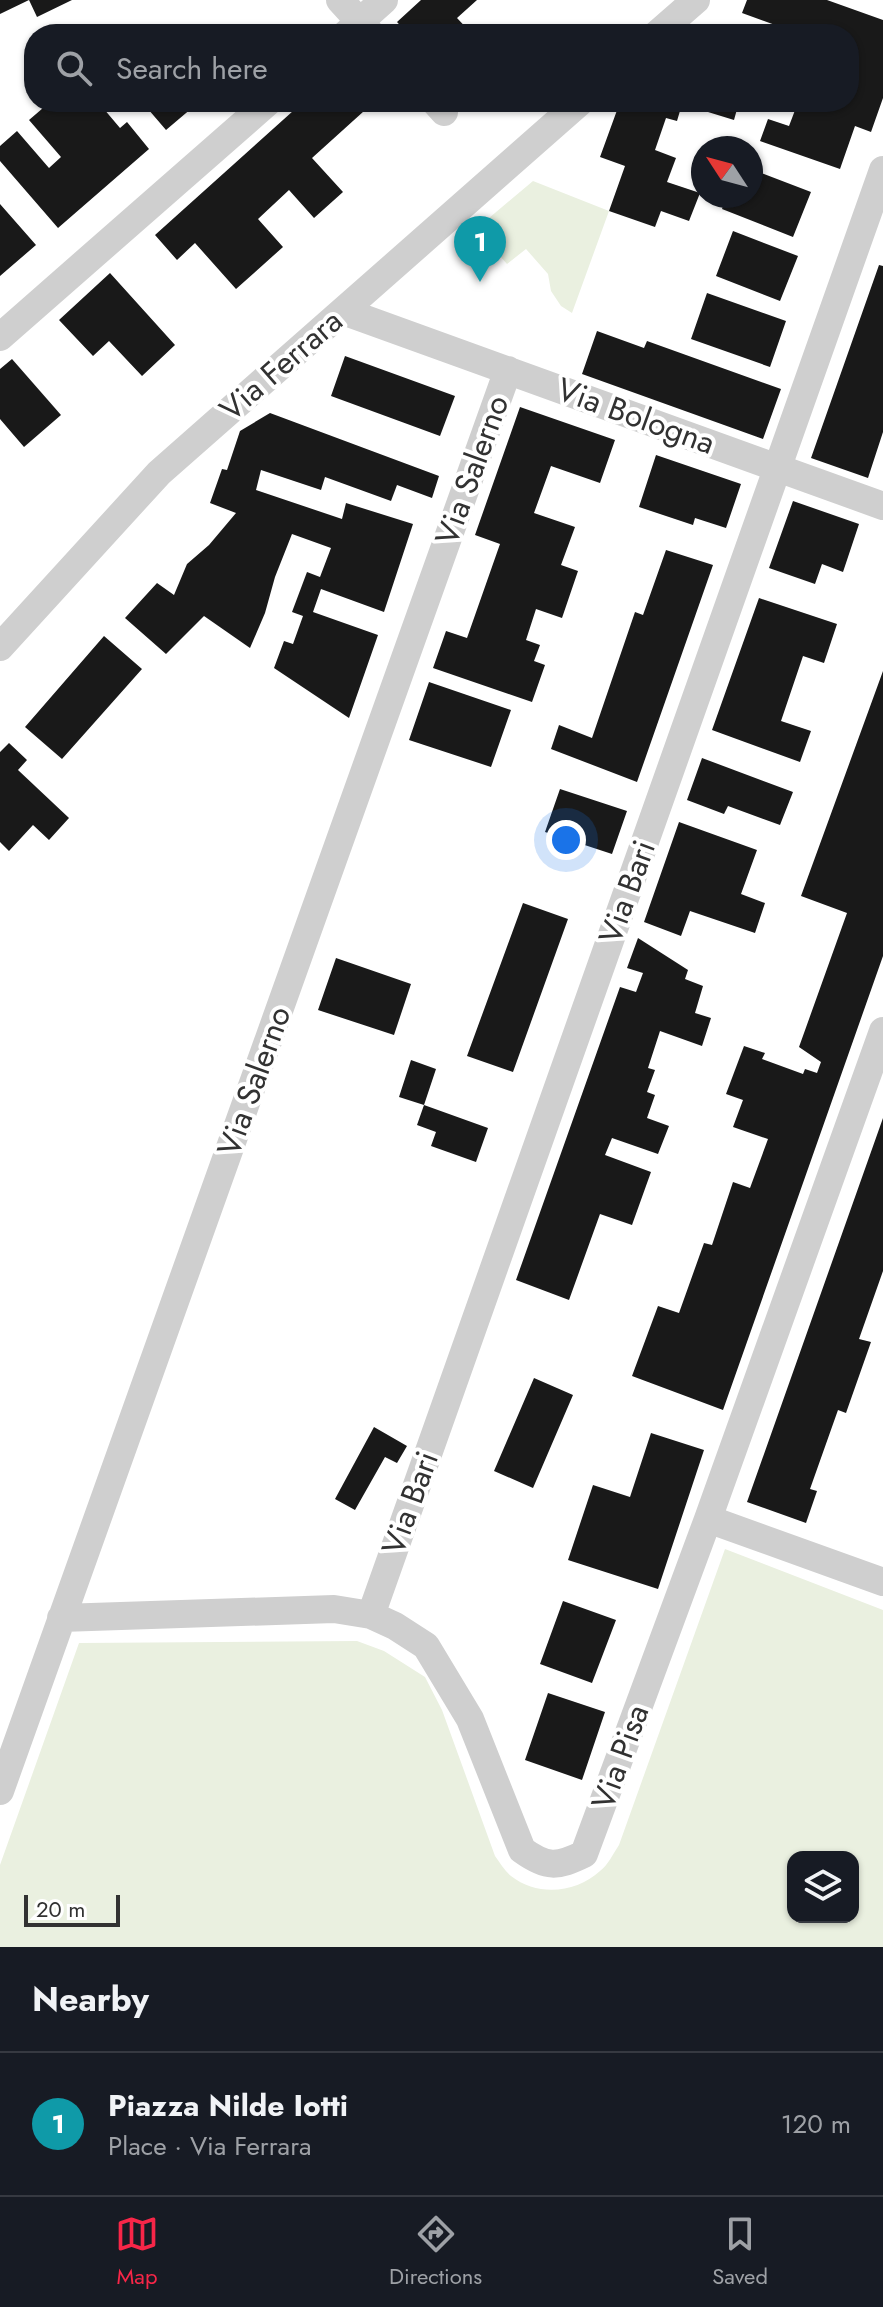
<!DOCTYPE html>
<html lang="en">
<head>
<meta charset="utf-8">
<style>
	body { margin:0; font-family:Jost,sans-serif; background:#20242c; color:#f1f3f6 }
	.controls { position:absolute; right:24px; bottom:24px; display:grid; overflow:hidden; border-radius:16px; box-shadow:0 2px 6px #0004 }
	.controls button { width:72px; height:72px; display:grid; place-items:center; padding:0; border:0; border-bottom:2px solid #363941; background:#171b24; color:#f1f3f6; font:40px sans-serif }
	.compass { position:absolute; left:691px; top:136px; width:72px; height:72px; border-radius:50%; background:#171b24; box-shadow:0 2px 6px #0004; rotate:306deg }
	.scale { position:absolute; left:24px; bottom:20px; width:96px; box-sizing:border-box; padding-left:8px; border:4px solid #323232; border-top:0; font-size:22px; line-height:28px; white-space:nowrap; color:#323232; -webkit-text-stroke:6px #fff; paint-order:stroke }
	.you { position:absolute; left:566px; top:840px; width:28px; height:28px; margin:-20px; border:6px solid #fff; border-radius:50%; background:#1a73e8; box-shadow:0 0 0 12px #1a73e833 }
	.badge { display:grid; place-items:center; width:52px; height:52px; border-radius:50%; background:#f72648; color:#fff; font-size:26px; font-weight:700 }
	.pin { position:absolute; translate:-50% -66px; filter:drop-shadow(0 2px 4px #0008) }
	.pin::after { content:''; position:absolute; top:42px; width:28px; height:24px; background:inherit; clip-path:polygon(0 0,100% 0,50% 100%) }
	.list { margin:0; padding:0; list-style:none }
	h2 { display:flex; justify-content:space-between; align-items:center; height:104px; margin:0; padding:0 32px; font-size:34px }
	h2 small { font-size:26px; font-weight:400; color:#9ea1a6 }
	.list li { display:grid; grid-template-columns:52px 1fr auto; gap:24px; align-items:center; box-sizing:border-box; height:144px; padding:0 32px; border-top:2px solid #363941 }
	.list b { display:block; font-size:30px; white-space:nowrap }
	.list p { margin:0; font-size:26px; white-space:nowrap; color:#9ea1a6 }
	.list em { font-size:26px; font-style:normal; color:#9ea1a6 }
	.icon { flex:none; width:44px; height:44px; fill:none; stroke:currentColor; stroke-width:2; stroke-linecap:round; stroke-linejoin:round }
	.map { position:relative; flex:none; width:883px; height:1947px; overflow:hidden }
	.search { position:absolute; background:#171b24; box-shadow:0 2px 6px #0004; left:24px; right:24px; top:24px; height:88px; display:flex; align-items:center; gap:20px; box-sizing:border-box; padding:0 28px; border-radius:32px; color:#9ea1a6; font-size:30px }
	.sheet { height:248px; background:#171b24 }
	nav { display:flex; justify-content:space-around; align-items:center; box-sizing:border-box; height:112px; border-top:2px solid #363941; background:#171b24; font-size:22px; color:#9ea1a6 }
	nav a { display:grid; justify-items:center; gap:4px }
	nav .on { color:#f72648 }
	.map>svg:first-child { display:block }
	.green { fill:#eaf0e0; fill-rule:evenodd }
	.building { fill:#191919 }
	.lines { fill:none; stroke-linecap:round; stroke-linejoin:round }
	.street { stroke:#cfcfcf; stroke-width:28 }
	.labels { text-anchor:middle; stroke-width:8; stroke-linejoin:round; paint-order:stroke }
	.street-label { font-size:32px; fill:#323232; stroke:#fff }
</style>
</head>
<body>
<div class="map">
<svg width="883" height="1947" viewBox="0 0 883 1947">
	<rect width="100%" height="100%" fill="#fff"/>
	<!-- green -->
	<path class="green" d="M 533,181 L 609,211 L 572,313 L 561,306 L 551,291 L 548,274 L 526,249 L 507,264 L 476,229 Z
		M 725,1549 L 883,1610 L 883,1947 L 0,1947 L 0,1865 L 79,1643 L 357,1641 L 384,1651 L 425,1677 L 442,1710 L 495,1856 C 500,1863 505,1871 511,1876 C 538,1897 576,1893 600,1871 C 608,1865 613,1854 619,1845 ZM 853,1857 L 853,1917 L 793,1917 L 793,1857 Z"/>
	<!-- building -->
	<path class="building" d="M 0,0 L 29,0 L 0,14 Z
		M 29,0 L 72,0 L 37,17 Z
		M 421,0 L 477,0 L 457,18 L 472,34 L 408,34 L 397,22 Z
		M 747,0 L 827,0 L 883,20 L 883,98 L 871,132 L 855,126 L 840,169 L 760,141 L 768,119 L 789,126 L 797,105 L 788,102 L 849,102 L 849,34 L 836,34 L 812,25 L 809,34 L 800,34 L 742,13 Z
		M 714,26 L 738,33 L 738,34 L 700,34 Z
		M 50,102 L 98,102 L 120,128 L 127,122 L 149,149 L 58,228 L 0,161 L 0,146 L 17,131 L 49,168 L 61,157 L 29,120 Z
		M 142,102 L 199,102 L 166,130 Z
		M 303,102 L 374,102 L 312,158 L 343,192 L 314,218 L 289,190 L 258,219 L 283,247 L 236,289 L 195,243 L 177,260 L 155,235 Z
		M 620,102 L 632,106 L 633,102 L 739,102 L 734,120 L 682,104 L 677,121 L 666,118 L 655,150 L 676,158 L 667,182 L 700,193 L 689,221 L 661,211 L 655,227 L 609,211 L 625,166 L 600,157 Z
		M 751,169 L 811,192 L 793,237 L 722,209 L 727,196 L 751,196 Z
		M 0,204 L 36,245 L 0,276 Z
		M 733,231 L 798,256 L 780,301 L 716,276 Z
		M 879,265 L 883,266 L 883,432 L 868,478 L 811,458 Z
		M 110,273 L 175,345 L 142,376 L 109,341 L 93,356 L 59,320 Z
		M 707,293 L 786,321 L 770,367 L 691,339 Z
		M 597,331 L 644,348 L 647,341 L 781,389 L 763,439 L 582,374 Z
		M 345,356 L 455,396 L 440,436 L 331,396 Z
		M 12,359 L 61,415 L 24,447 L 0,419 L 0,369 Z
		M 520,407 L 615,440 L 600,483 L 551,466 L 534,513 L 575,527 L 561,565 L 578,571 L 562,618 L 536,609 L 526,640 L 540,645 L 534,661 L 545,665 L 532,702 L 433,668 L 446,631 L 467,638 L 500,544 L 475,535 Z
		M 270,413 L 439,476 L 432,498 L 397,485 L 391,501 L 325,477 L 321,490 L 261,470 L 256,490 L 342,519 L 346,503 L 413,524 L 384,612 L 321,589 L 313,612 L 378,635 L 349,718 L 274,668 L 284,641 L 293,644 L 303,616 L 292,612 L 307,572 L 320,577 L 331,548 L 292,534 L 275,577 L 265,613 L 250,648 L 204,616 L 166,654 L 125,618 L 157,583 L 174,595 L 187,564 L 209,545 L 236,513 L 210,503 L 222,469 L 227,470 L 240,431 Z
		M 656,455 L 741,484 L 726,528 L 695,518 L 693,525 L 639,507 Z
		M 793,501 L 859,524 L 843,572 L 822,564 L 815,584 L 769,568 Z
		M 666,550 L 713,565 L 637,782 L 551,749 L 559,725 L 592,738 L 635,612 L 643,615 Z
		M 759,598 L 837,624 L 824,663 L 803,656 L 781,721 L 811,731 L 800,762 L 712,730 Z
		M 104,636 L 142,669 L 62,759 L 25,727 Z
		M 883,671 L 883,956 L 723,1410 L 632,1376 L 658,1306 L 679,1313 L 704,1243 L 712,1245 L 733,1182 L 750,1188 L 768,1139 L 733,1127 L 743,1100 L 726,1094 L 744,1046 L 765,1053 L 762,1059 L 803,1074 L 805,1069 L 817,1073 L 821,1062 L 799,1047 L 847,913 L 801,896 Z
		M 429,682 L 511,710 L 491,767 L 409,740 Z
		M 9,743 L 27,760 L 18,770 L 69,818 L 49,840 L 33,825 L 9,851 L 0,842 L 0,752 Z
		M 702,758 L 793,792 L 780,825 L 728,806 L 724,814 L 687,800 Z
		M 560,789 L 627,811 L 612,854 L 545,832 Z
		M 679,822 L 757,850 L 741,894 L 765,903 L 755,933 L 690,911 L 681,936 L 644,922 Z
		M 523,903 L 568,919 L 513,1072 L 467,1056 Z
		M 638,938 L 688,970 L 685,979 L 703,986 L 695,1013 L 711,1018 L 702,1046 L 660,1031 L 648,1068 L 655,1070 L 647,1092 L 655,1095 L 647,1118 L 669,1126 L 658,1154 L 612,1138 L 605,1155 L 651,1172 L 632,1225 L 600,1214 L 569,1300 L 516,1280 L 620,987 L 636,992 L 643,973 L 627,968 Z
		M 336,958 L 411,984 L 394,1035 L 318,1010 Z
		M 411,1060 L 436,1069 L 424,1105 L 399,1097 Z
		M 424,1105 L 488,1128 L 476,1162 L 431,1146 L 436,1132 L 417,1125 Z
		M 883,1118 L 883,1271 L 859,1339 L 871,1342 L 846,1413 L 838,1410 L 810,1489 L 817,1491 L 806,1523 L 747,1502 Z
		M 534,1378 L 573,1395 L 533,1488 L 494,1471 Z
		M 374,1427 L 407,1446 L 397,1463 L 385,1457 L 355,1510 L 335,1499 Z
		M 651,1433 L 704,1450 L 658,1589 L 568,1560 L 593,1485 L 630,1497 Z
		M 563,1601 L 616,1620 L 592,1683 L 540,1664 Z
		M 548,1693 L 605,1712 L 582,1780 L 525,1760 Z"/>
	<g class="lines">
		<!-- street -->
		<path class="street" d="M 340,0 L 371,34
			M 346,34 L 384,0
			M 657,34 L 696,0
			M 435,102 L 444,112
			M 343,311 L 883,506
			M 0,337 L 268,102
			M 0,647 L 159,473 L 580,102
			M 708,1519 L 883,1582
			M 371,1615 L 883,170
			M 61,1618 L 334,1609 L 371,1615 L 395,1626 L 426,1646 L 470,1719 L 522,1850 C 547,1868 557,1867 584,1854 L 708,1519 L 883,1031
			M 0,1791 L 508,370"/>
	</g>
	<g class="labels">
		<!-- street labels -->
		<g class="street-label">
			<text transform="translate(281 365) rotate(-41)" y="11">Via Ferrara</text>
			<text transform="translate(636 416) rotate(20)" y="11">Via Bologna</text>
			<text transform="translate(472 470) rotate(-70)" y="11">Via Salerno</text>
			<text transform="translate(627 892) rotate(-70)" y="11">Via Bari</text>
			<text transform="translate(254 1081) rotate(-70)" y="11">Via Salerno</text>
			<text transform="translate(410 1503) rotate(-70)" y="11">Via Bari</text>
			<text transform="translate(620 1757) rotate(-70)" y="11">Via Pisa</text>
		</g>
	</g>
</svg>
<div class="controls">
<button><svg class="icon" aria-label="layers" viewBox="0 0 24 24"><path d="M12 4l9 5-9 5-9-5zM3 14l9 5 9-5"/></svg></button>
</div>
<svg class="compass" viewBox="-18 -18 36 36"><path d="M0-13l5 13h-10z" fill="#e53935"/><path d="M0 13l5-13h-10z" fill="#9ea1a6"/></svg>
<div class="scale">20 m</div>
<div class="you"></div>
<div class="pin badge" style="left:480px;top:282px;background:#0f9aa8">1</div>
<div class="search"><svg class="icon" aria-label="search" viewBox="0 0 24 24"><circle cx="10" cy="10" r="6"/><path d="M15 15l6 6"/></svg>Search here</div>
</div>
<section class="sheet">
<h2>Nearby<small></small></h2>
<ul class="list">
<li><span class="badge" style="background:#0f9aa8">1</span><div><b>Piazza Nilde Iotti</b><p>Place · Via Ferrara</p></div><em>120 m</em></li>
</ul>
</section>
<nav>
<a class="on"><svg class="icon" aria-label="map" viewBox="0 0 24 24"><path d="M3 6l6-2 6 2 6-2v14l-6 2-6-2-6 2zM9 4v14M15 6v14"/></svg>Map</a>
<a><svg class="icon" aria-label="directions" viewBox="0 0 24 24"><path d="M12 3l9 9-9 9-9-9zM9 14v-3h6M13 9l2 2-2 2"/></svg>Directions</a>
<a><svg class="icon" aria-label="saved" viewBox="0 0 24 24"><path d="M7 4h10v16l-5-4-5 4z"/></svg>Saved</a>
</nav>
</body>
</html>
